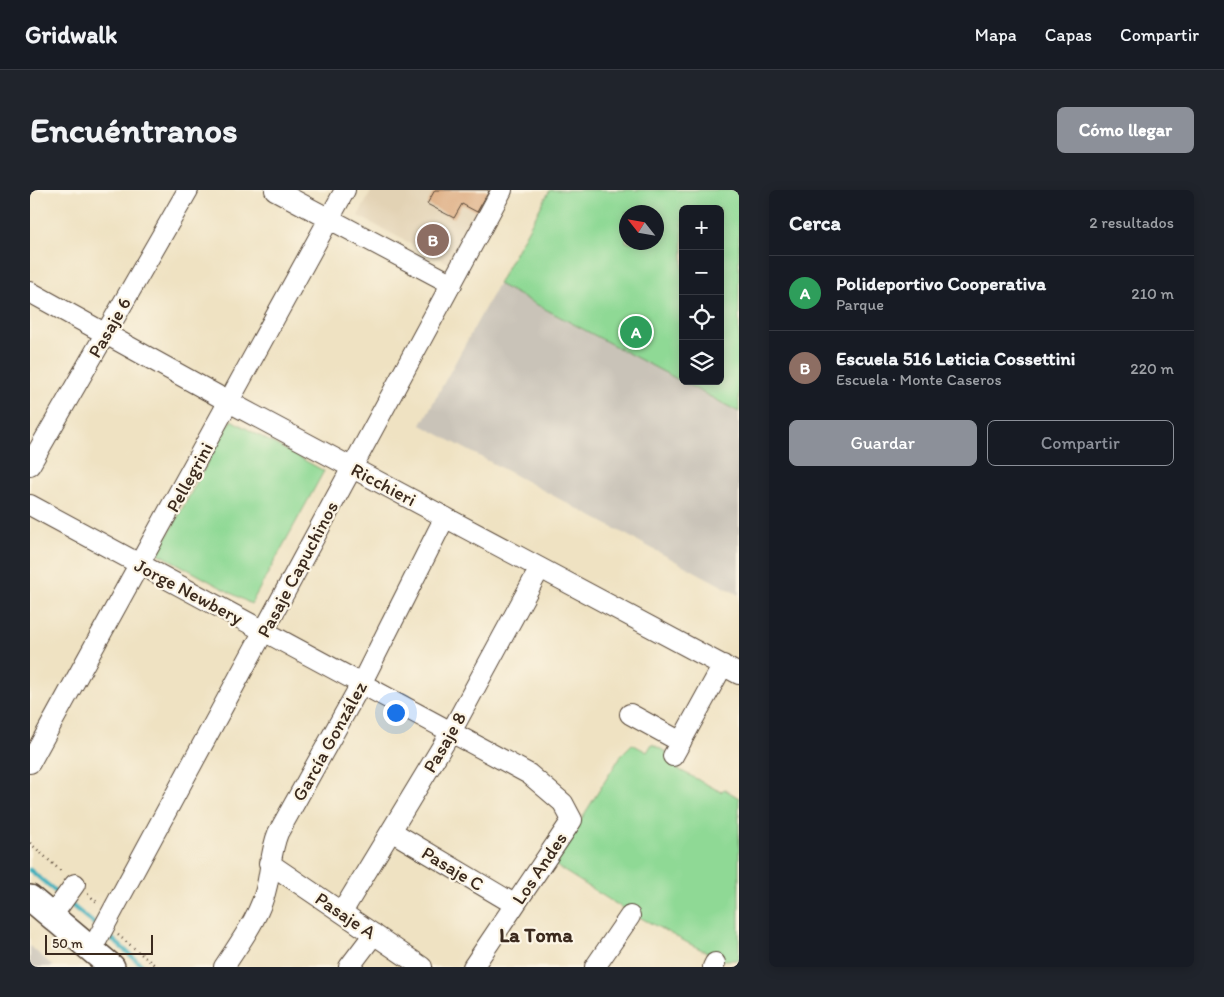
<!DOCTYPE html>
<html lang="es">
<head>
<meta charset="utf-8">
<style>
	body { margin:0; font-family:Itim,sans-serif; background:#20242c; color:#f1f3f6 }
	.controls { position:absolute; right:15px; top:15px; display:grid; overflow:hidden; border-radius:8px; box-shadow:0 2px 12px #0003 }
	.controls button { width:45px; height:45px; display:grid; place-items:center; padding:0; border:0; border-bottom:1px solid #363941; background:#171b24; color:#f1f3f6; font:25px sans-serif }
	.compass { position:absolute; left:589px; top:15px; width:45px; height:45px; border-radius:50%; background:#171b24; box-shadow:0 2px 12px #0003; rotate:301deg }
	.scale { position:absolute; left:15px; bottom:12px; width:108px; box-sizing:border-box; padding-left:5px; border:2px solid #3b2a1e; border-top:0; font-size:14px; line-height:18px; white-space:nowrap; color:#3b2a1e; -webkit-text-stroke:4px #fcf5e5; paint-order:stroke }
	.you { position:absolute; left:365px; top:522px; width:18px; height:18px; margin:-12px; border:4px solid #fff; border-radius:50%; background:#1a73e8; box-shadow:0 0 0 8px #1a73e833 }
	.badge { display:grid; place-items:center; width:32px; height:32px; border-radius:50%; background:#8c9099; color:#fff; font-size:16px; font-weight:700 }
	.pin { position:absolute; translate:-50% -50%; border:2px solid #fff; box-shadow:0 1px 5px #0006 }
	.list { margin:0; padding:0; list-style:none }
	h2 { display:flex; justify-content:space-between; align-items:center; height:65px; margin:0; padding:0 20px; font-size:21px }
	h2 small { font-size:16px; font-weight:400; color:#9ea1a6 }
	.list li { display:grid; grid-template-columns:32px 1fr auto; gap:15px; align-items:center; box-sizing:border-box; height:75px; padding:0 20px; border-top:1px solid #363941 }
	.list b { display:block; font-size:19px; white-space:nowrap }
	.list p { margin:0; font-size:16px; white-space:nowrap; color:#9ea1a6 }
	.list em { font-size:16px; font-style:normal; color:#9ea1a6 }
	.actions { display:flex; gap:10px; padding:15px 20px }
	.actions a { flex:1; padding:11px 0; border:1px solid #8c9099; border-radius:8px; text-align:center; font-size:18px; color:#8c9099 }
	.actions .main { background:#8c9099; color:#fff }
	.icon { flex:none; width:28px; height:28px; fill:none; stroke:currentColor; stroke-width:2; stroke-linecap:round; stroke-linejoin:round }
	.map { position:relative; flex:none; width:709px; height:777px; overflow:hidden; border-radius:8px }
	header { display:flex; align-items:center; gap:30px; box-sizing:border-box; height:70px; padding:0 25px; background:#171b24; border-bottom:1px solid #363941 }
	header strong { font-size:24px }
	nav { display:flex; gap:28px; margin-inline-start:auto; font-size:18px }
	.intro { display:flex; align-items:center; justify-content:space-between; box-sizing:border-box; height:120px; padding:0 30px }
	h1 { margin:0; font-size:35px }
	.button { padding:12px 22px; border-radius:8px; background:#8c9099; color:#fff; font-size:18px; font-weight:700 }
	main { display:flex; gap:30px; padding:0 30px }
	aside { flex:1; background:#171b24; border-radius:8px; box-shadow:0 2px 12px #0003 }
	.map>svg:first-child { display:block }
	.built { fill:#e2d2b4 }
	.industrial { fill:#c9c3b8 }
	.green { fill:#8fd995; stroke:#65825a; fill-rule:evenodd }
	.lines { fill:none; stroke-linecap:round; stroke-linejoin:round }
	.stream { stroke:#3fafbb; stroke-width:4.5 }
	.building { fill:#dba77a }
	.minor-casing { stroke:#564637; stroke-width:22 }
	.major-casing { stroke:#564637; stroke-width:28 }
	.path { stroke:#564637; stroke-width:2.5; stroke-dasharray:1 4; stroke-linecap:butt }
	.minor { stroke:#fff; stroke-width:20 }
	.major { stroke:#fff; stroke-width:25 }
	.labels { text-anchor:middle; stroke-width:4.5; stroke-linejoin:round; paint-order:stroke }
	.street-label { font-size:19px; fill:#3b2a1e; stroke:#fcf5e5 }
	.neighbourhood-label { font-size:20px; font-weight:bold; fill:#3b2a1e; stroke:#fcf5e5 }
</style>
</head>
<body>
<header>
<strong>Gridwalk</strong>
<nav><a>Mapa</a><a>Capas</a><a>Compartir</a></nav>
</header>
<div class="intro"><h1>Encuéntranos</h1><a class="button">Cómo llegar</a></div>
<main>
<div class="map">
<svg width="709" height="777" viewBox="0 0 709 777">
	<rect width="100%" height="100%" fill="#fcf5e5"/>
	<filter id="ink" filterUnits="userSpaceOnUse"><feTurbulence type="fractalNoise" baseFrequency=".02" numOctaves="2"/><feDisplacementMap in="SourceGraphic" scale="10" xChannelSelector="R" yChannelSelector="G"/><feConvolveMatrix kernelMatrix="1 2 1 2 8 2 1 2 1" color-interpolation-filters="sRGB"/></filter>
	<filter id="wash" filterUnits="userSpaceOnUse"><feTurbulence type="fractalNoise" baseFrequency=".0096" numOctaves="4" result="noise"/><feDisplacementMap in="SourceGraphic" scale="20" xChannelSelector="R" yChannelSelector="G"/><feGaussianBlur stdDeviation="1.12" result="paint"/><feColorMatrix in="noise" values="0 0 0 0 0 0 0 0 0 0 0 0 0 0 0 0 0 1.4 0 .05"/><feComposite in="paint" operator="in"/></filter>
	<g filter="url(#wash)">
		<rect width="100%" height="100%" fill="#efe2c2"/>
		<!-- built -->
		<path class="built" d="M 342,0 L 457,0 L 459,1 L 420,74 L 328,26 Z"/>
		<!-- industrial -->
		<path class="industrial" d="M 468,94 L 709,222 L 709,405 L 391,235 Z
			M 0,756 L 24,777 L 0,777 Z"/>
		<!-- green -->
		<path class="green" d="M 520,0 L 709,0 L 709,222 L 468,94 ZM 653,19 L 690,19 L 690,191 L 653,191 ZM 626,22 L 626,52 L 596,52 L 596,22 Z
			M 201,230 L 294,281 L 221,414 L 128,363 Z
			M 602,554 L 617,562 L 622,554 L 650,570 L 646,578 L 691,602 L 694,599 L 709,608 L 709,770 L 693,770 L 660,754 L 594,719 L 523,674 L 592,564 Z"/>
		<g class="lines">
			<!-- stream -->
			<path class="stream" d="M 0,680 L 31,706
				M 39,713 L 63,733
				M 81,748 L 114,777"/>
		</g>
		<g id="blocks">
			<!-- building -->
			<path class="building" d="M 405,0 L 457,0 L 459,1 L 447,22 L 432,14 L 424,28 L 397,14 Z"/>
		</g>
	</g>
	<g filter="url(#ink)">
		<use href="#blocks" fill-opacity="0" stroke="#564637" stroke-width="1"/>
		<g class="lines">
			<defs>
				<path id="minor" d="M 245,0 L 422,94
					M 0,102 L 199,212 L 709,484
					M 0,275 L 158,0
					M 0,315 L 499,584 L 533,613 L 542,630 L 443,777
					M 600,524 L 651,552
					M 643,566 L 693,475
					M 0,573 L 315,0
					M 361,641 L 484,714
					M 239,673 L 392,777
					M 312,722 L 421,542 L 510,378
					M 22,726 L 45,694
					M 62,759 L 472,0
					M 194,777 C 210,752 231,725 237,695 C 241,677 241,660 248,643 L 331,494 L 415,327
					M 319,777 L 344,744
					M 565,777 L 600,726
					M 683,777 L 685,773"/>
				<path id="major" d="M 0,708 L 82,777"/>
			</defs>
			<!-- minor casing -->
			<use href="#minor" class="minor-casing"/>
			<!-- major casing -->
			<use href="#major" class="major-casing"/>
			<!-- path -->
			<path class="path" d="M 0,653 L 33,683
				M 58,704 L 69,714
				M 88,745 L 127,777"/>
			<!-- minor -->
			<use href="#minor" class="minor"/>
			<!-- major -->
			<use href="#major" class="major"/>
		</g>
	</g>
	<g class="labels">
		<!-- street labels -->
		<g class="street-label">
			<text transform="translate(79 137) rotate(-60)" y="7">Pasaje 6</text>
			<text transform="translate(159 287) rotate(-61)" y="7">Pellegrini</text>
			<text transform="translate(354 294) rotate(28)" y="7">Ricchieri</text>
			<text transform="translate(267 379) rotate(-62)" y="7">Pasaje Capuchinos</text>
			<text transform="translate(159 401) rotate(28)" y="7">Jorge Newbery</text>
			<text transform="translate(299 551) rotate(-61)" y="7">García González</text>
			<text transform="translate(414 552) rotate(-60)" y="7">Pasaje 8</text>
			<text transform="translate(423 678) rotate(31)" y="7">Pasaje C</text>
			<text transform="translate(509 678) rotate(-56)" y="7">Los Andes</text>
			<text transform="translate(316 725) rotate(34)" y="7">Pasaje A</text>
		</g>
		<!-- neighbourhood labels -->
		<g class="neighbourhood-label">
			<text x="506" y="752">La Toma</text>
		</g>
	</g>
</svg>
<div class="controls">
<button>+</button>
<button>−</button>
<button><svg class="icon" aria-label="locate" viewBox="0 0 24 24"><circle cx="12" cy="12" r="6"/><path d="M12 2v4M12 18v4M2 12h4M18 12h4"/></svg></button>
<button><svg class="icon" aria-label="layers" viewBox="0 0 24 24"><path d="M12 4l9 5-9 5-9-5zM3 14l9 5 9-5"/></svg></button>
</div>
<svg class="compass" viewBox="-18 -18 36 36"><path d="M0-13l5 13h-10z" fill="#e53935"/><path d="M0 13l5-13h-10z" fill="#9ea1a6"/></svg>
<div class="scale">50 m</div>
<div class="you"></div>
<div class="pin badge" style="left:606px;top:142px;background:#2e9e5b">A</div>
<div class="pin badge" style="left:403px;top:50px;background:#8d6e63">B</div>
</div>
<aside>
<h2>Cerca<small>2 resultados</small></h2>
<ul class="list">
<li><span class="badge" style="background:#2e9e5b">A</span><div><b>Polideportivo Cooperativa</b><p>Parque</p></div><em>210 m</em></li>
<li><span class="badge" style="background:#8d6e63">B</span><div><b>Escuela 516 Leticia Cossettini</b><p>Escuela · Monte Caseros</p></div><em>220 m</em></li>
</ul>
<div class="actions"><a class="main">Guardar</a><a>Compartir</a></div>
</aside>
</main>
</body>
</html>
